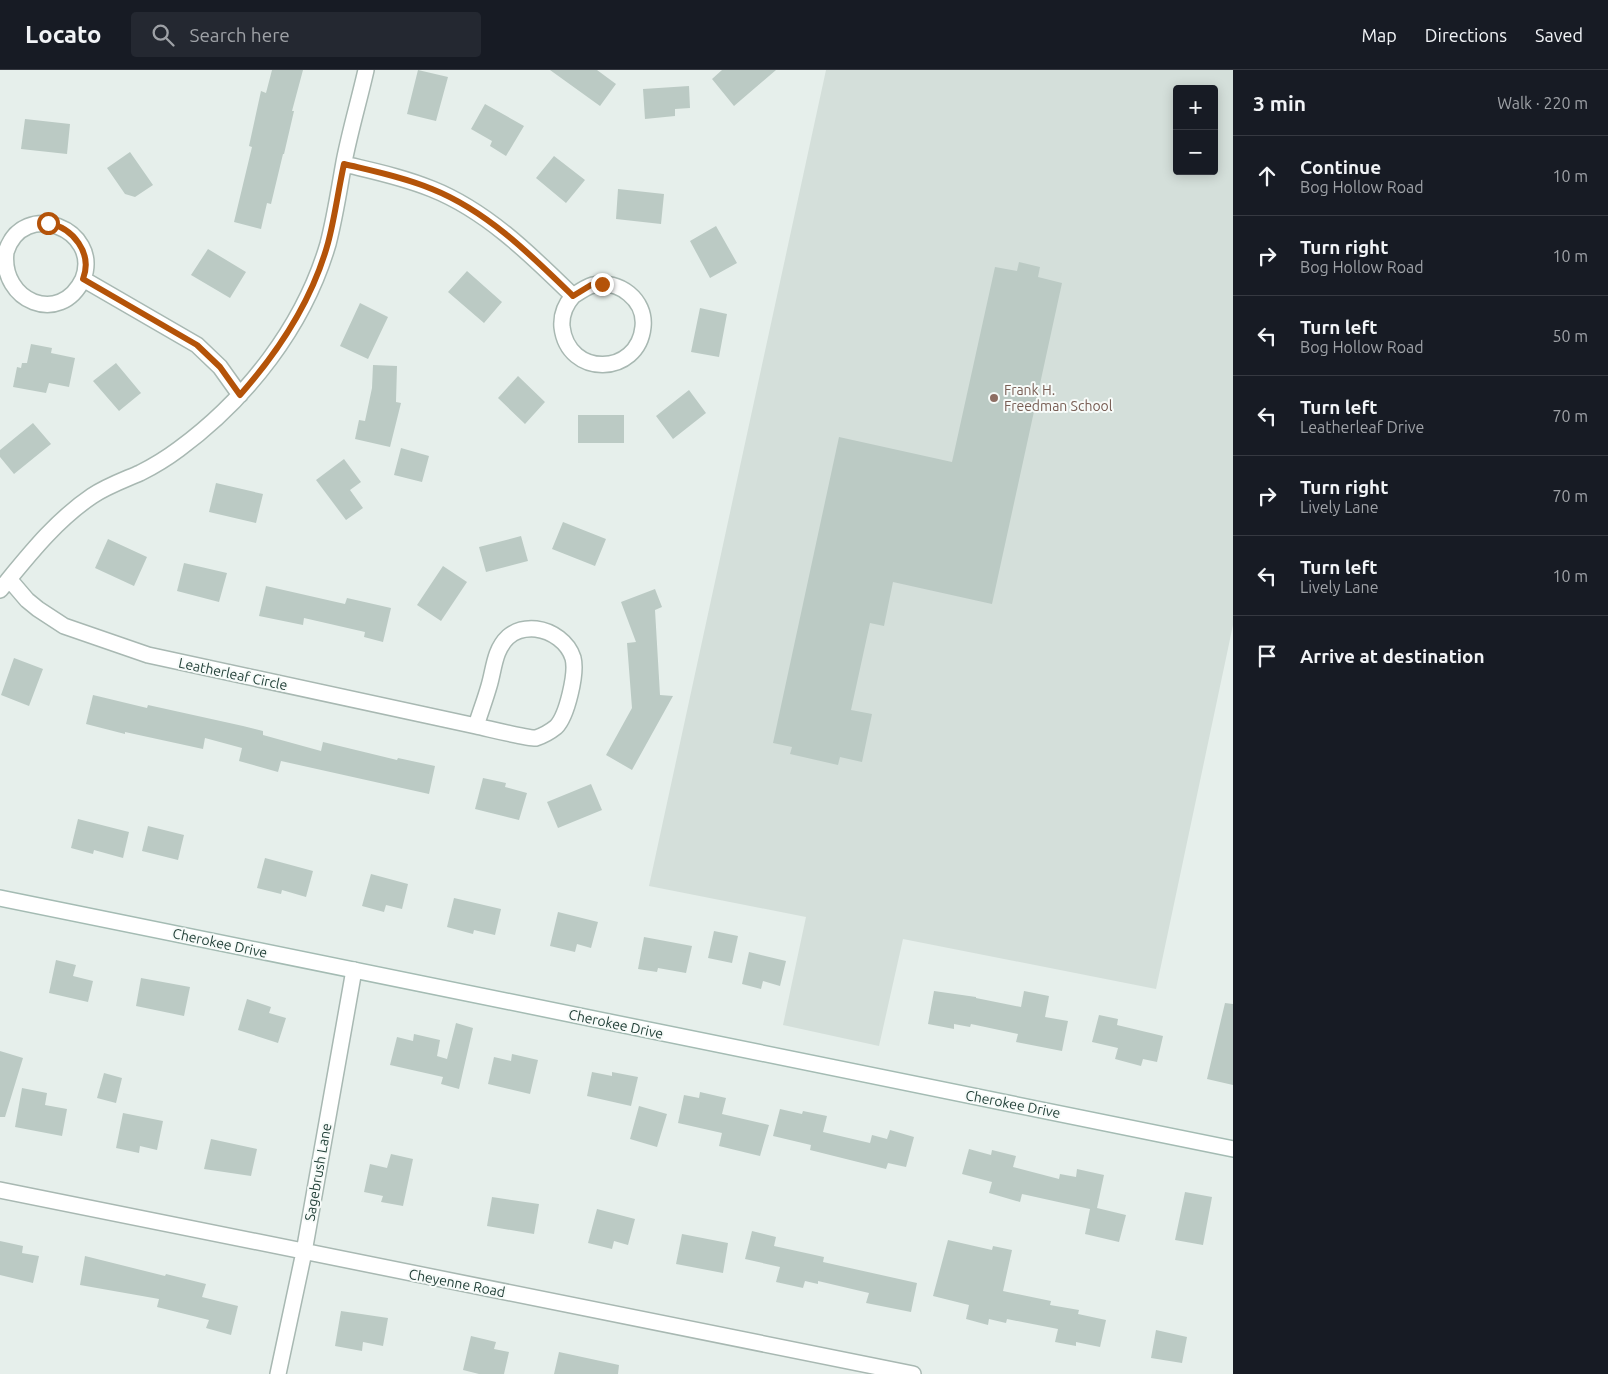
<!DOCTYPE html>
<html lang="en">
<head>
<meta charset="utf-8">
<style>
	body { margin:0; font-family:Ubuntu,sans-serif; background:#242831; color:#f1f3f6 }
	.controls { position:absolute; right:15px; top:15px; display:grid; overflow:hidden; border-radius:5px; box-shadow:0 2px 12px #0003 }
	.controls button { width:45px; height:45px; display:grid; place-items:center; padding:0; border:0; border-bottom:1px solid #363941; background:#171b24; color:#f1f3f6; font:25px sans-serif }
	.stop { position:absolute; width:15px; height:15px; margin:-11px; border:4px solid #b45309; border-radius:50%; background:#fff }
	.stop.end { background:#b45309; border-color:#fff; box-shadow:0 1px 5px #0008 }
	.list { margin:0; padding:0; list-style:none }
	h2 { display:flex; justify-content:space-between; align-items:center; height:65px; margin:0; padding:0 20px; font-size:21px }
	h2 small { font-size:16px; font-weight:400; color:#9ea1a6 }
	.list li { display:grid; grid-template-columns:32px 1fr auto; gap:15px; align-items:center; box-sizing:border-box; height:80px; padding:0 20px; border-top:1px solid #363941 }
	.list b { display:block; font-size:19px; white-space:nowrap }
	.list p { margin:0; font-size:16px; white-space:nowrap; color:#9ea1a6 }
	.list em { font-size:16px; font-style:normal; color:#9ea1a6 }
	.icon { flex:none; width:28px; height:28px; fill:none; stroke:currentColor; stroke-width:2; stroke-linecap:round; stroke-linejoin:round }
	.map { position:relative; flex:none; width:1233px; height:1304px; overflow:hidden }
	header { display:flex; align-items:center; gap:30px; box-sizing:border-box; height:70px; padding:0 25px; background:#171b24; border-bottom:1px solid #363941 }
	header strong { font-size:24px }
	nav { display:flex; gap:28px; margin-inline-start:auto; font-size:18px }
	.search { width:350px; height:45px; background:#242831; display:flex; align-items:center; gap:12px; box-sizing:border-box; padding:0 18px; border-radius:5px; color:#9ea1a6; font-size:19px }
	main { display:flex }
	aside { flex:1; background:#171b24 }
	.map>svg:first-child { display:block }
	.built { fill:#d4dfda; fill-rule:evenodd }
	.building { fill:#bbcac4 }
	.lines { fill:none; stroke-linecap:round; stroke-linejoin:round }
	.street-casing { stroke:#a8b8b2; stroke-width:18 }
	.secondary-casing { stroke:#a4bbb3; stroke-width:18 }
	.street { stroke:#fff; stroke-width:15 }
	.secondary { stroke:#fff; stroke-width:15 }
	.route { stroke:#b45309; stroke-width:6 }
	.education-dot { fill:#8d6e63; stroke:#f7fbf9; stroke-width:2 }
	.labels { text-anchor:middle; stroke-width:4; stroke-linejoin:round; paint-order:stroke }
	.education-label { font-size:14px; fill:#785e54; stroke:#f7fbf9; text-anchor:start }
	.street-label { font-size:14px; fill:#24423a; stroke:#f7fbf9 }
</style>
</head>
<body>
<header>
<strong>Locato</strong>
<div class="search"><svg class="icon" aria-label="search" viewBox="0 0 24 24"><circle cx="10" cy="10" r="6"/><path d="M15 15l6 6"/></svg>Search here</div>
<nav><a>Map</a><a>Directions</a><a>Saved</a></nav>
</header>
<main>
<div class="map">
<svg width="1233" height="1304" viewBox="0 0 1233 1304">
	<rect width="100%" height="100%" fill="#e6efeb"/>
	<!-- built -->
	<path class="built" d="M 826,0 L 1233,0 L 1233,555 L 1156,919 L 903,869 L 879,976 L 783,955 L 806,847 L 649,816 ZM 1177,19 L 1214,19 L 1214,101 L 1177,101 Z"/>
	<!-- building -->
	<path class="building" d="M 272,0 L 303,0 L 292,41 L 294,41 L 284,84 L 283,84 L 271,134 L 267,133 L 261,159 L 234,152 L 252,77 L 249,76 L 261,21 L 266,23 Z
		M 418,0 L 448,7 L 436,51 L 407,44 Z
		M 550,0 L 597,0 L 616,14 L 600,36 Z
		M 722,0 L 776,0 L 734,36 L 712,9 Z
		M 689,16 L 690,38 L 675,39 L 675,46 L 645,49 L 643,19 Z
		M 485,34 L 524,56 L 506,86 L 490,76 L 492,71 L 471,59 Z
		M 25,49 L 70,54 L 67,84 L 21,79 Z
		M 130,82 L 153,115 L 135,127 L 125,124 L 107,98 Z
		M 554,86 L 585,110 L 566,133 L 536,108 Z
		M 618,119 L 664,124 L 661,154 L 616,149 Z
		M 716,156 L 737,193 L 710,208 L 690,171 Z
		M 208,179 L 246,202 L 230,228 L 191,205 Z
		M 1019,192 L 1040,197 L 1038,207 L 1062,213 L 992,534 L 893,512 L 884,556 L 870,553 L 851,640 L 872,644 L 862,692 L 840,687 L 838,695 L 790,684 L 792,677 L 773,673 L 839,367 L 952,392 L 995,197 L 1017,201 Z
		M 467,201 L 502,232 L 484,253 L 448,222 Z
		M 360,233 L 388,247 L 368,289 L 340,276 Z
		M 700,238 L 727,244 L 719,287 L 691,282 Z
		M 31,274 L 52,278 L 51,283 L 75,288 L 69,317 L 49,313 L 46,323 L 13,317 L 17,297 L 21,298 L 22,293 L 27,293 Z
		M 116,293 L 141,323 L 119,341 L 93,311 Z
		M 373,295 L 397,296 L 396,332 L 401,333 L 390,377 L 355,369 L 359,350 L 365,351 L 372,318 Z
		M 518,306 L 545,332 L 525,354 L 498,328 Z
		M 689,320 L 706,343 L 673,369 L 656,346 Z
		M 578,345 L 624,345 L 624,373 L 578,373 Z
		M 33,353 L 51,374 L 14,404 L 0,387 L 0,380 Z
		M 401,378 L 429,386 L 422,412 L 394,405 Z
		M 344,389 L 361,412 L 350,420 L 363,438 L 346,450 L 316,410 Z
		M 216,413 L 263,424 L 256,453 L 209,442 Z
		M 563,452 L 606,469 L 595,496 L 552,479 Z
		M 521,466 L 528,491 L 486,502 L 479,477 Z
		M 108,469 L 147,487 L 134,516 L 95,498 Z
		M 184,493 L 227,503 L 219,532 L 177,521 Z
		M 443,496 L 467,512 L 441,551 L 417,535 Z
		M 266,516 L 345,534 L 347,528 L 391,538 L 383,572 L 364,567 L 365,562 L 304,548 L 303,555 L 259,546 Z
		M 655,519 L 662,537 L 655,540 L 660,625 L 673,626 L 632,700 L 606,685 L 632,638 L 627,573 L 636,572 L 621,532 Z
		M 14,588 L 43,599 L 29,636 L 1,625 Z
		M 93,625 L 147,638 L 148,635 L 243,656 L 263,661 L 263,665 L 321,681 L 323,672 L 397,690 L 398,688 L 435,696 L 429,724 L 281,691 L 278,702 L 239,691 L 242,678 L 205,668 L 203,679 L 125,662 L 125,664 L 86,654 Z
		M 483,708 L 506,713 L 505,717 L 527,723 L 519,750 L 475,739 Z
		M 591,714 L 602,740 L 558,758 L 547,732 Z
		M 78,749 L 129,762 L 123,788 L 94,780 L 93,784 L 71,778 Z
		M 148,756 L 184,765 L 178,790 L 142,781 Z
		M 265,788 L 313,801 L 306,827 L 282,820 L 281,824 L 257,818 Z
		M 371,804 L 408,814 L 402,839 L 386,835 L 384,842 L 362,836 Z
		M 454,828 L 501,839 L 495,865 L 474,860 L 473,864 L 447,857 Z
		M 558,842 L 598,852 L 591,878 L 577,874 L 575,882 L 550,876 Z
		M 714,861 L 738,866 L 732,893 L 708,888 Z
		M 644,867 L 692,876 L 686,903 L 658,898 L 657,902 L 638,899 Z
		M 749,882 L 786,891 L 780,916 L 763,911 L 761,919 L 742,914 Z
		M 56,890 L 76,895 L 73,906 L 93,911 L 88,932 L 49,923 Z
		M 141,908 L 190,917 L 184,946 L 136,936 Z
		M 934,921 L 976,927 L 976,928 L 1021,937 L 1024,921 L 1049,926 L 1045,947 L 1068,951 L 1062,981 L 1016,972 L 1018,964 L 971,954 L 970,957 L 954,954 L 954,959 L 928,954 Z
		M 247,929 L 271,937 L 269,943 L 286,948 L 278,973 L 238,960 Z
		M 1225,933 L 1233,934 L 1233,1015 L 1207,1009 Z
		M 1099,945 L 1118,949 L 1117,955 L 1163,966 L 1157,992 L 1143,989 L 1141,996 L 1115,989 L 1118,978 L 1092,972 Z
		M 456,953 L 473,958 L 459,1019 L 441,1014 L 443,1007 L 390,995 L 397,967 L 413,971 L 414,964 L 440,970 L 437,986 L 447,989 Z
		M 0,981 L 23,988 L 5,1047 L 0,1047 Z
		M 512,984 L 538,990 L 530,1024 L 488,1014 L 494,987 L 511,991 Z
		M 592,1002 L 612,1006 L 612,1002 L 638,1007 L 631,1036 L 587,1026 Z
		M 104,1003 L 122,1008 L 116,1033 L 97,1028 Z
		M 22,1018 L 47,1023 L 45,1035 L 67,1039 L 62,1066 L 15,1057 Z
		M 700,1022 L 726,1028 L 722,1044 L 769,1055 L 760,1086 L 719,1076 L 722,1063 L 678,1053 L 684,1025 L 699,1028 Z
		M 639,1036 L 667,1044 L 657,1077 L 630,1069 Z
		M 780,1039 L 802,1044 L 803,1041 L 827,1046 L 823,1062 L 870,1073 L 872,1065 L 887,1069 L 890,1060 L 914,1067 L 906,1097 L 888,1093 L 886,1099 L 810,1080 L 811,1075 L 773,1066 Z
		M 123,1043 L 163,1051 L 157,1080 L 140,1076 L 139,1083 L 116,1078 Z
		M 211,1069 L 257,1079 L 251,1106 L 204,1099 Z
		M 969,1079 L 991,1085 L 992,1080 L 1016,1086 L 1013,1097 L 1059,1109 L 1060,1104 L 1076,1107 L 1077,1099 L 1104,1105 L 1097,1138 L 1126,1145 L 1119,1172 L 1085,1164 L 1090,1139 L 1022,1124 L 1020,1132 L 989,1123 L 992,1112 L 962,1104 Z
		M 391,1084 L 413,1089 L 403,1136 L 381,1132 L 383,1126 L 364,1122 L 370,1094 L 387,1098 Z
		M 1185,1122 L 1212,1127 L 1203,1175 L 1175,1170 Z
		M 492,1127 L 539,1134 L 534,1164 L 487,1156 Z
		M 597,1139 L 635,1149 L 628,1175 L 614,1171 L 612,1179 L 588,1173 Z
		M 752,1161 L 776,1167 L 774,1176 L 824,1187 L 823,1192 L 917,1213 L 911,1242 L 866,1233 L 869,1223 L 818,1211 L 818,1214 L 805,1211 L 803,1218 L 776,1212 L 780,1197 L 745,1189 Z
		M 682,1164 L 728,1173 L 723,1203 L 676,1194 Z
		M 948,1170 L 992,1180 L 993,1176 L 1012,1180 L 1003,1221 L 1051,1231 L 1050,1235 L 1079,1240 L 1078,1244 L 1106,1250 L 1100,1277 L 1076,1272 L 1076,1276 L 1055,1272 L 1058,1259 L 1007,1249 L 1006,1253 L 989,1249 L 988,1255 L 966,1249 L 969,1235 L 933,1226 Z
		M 0,1171 L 23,1176 L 22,1183 L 39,1186 L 33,1213 L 0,1205 Z
		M 85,1186 L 165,1206 L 166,1204 L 206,1214 L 202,1227 L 238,1236 L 231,1265 L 206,1258 L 209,1250 L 157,1237 L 159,1229 L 80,1215 Z
		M 341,1241 L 388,1248 L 383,1276 L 363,1272 L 362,1281 L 335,1276 Z
		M 1156,1260 L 1187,1267 L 1182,1293 L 1151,1288 Z
		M 471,1266 L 496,1272 L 494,1279 L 509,1282 L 504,1304 L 479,1304 L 463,1300 Z
		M 559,1282 L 619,1295 L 618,1304 L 554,1304 Z"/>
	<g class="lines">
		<defs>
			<path id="street" d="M 344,94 C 373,101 403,107 432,119 C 487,141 531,185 573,226 C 579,222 586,217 593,215 C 619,209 646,230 643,257 C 638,306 568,308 562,257 C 561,245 565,235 573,226
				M 83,209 C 102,159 23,128 6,182 C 0,231 60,257 83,209 L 197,275 L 220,297 L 240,325
				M 9,509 L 27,530 L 38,539 L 64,556 L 148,585 L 476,656 C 480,643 485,630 489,616 C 494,600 494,580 508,567 C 516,560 525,558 536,559 C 552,561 568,572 573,588 C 577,603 567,646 556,657 C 551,661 542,666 536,668 C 529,669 486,658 476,656
				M 0,520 C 28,486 55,451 92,426 C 107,416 124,410 140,403 C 154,396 167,388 179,379 C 247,329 304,256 328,174 C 335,147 339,120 344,92 C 350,61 359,31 366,0
				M 0,1120 L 913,1304
				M 278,1304 L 304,1182 L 354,900"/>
			<path id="secondary" d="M 0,828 L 1233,1079"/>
		</defs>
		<!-- street casing -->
		<use href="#street" class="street-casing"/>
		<!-- secondary casing -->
		<use href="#secondary" class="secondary-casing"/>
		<!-- street -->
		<use href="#street" class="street"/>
		<!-- secondary -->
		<use href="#secondary" class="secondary"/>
	</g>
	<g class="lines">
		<!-- route -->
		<path class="route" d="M 48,153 C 73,158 93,183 83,209 L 197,275 L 220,297 L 240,325 C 279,281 312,231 328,173 C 335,147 338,121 344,94 C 373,101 403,107 432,119 C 487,141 531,185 573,226 L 591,215 L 602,214"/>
	</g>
	<!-- markers -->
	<circle class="education-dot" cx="994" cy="328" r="5"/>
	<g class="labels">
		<!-- education labels -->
		<g class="education-label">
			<text x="1004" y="325">Frank H.<tspan x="1004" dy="16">Freedman School</tspan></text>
		</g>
		<!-- street labels -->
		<g class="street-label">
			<text transform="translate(233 604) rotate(12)" y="5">Leatherleaf Circle</text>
			<text transform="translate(220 873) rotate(12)" y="5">Cherokee Drive</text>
			<text transform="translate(616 954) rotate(12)" y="5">Cherokee Drive</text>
			<text transform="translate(1013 1034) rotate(11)" y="5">Cherokee Drive</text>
			<text transform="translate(318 1102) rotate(-80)" y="5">Sagebrush Lane</text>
			<text transform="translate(457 1213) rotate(11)" y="5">Cheyenne Road</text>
		</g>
	</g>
</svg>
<div class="controls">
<button>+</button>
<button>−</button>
</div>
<div class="stop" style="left:48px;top:153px"></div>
<div class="stop end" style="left:602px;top:214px"></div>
</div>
<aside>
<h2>3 min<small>Walk · 220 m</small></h2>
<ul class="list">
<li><svg class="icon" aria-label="ahead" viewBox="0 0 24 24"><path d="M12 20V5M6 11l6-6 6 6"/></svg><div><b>Continue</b><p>Bog Hollow Road</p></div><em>10 m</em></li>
<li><svg class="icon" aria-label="right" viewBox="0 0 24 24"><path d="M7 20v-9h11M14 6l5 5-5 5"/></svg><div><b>Turn right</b><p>Bog Hollow Road</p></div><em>10 m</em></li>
<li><svg class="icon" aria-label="left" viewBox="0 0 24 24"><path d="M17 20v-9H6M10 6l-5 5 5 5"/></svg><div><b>Turn left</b><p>Bog Hollow Road</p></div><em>50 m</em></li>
<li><svg class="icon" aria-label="left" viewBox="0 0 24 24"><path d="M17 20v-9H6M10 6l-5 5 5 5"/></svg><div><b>Turn left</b><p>Leatherleaf Drive</p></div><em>70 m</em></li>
<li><svg class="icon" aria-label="right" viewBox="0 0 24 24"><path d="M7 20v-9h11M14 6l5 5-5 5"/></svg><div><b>Turn right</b><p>Lively Lane</p></div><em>70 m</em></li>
<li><svg class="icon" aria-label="left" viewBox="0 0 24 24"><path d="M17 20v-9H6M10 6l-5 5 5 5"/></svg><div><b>Turn left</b><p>Lively Lane</p></div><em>10 m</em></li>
<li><svg class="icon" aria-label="arrive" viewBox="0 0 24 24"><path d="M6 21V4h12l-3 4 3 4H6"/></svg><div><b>Arrive at destination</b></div></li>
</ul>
</aside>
</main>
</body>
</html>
